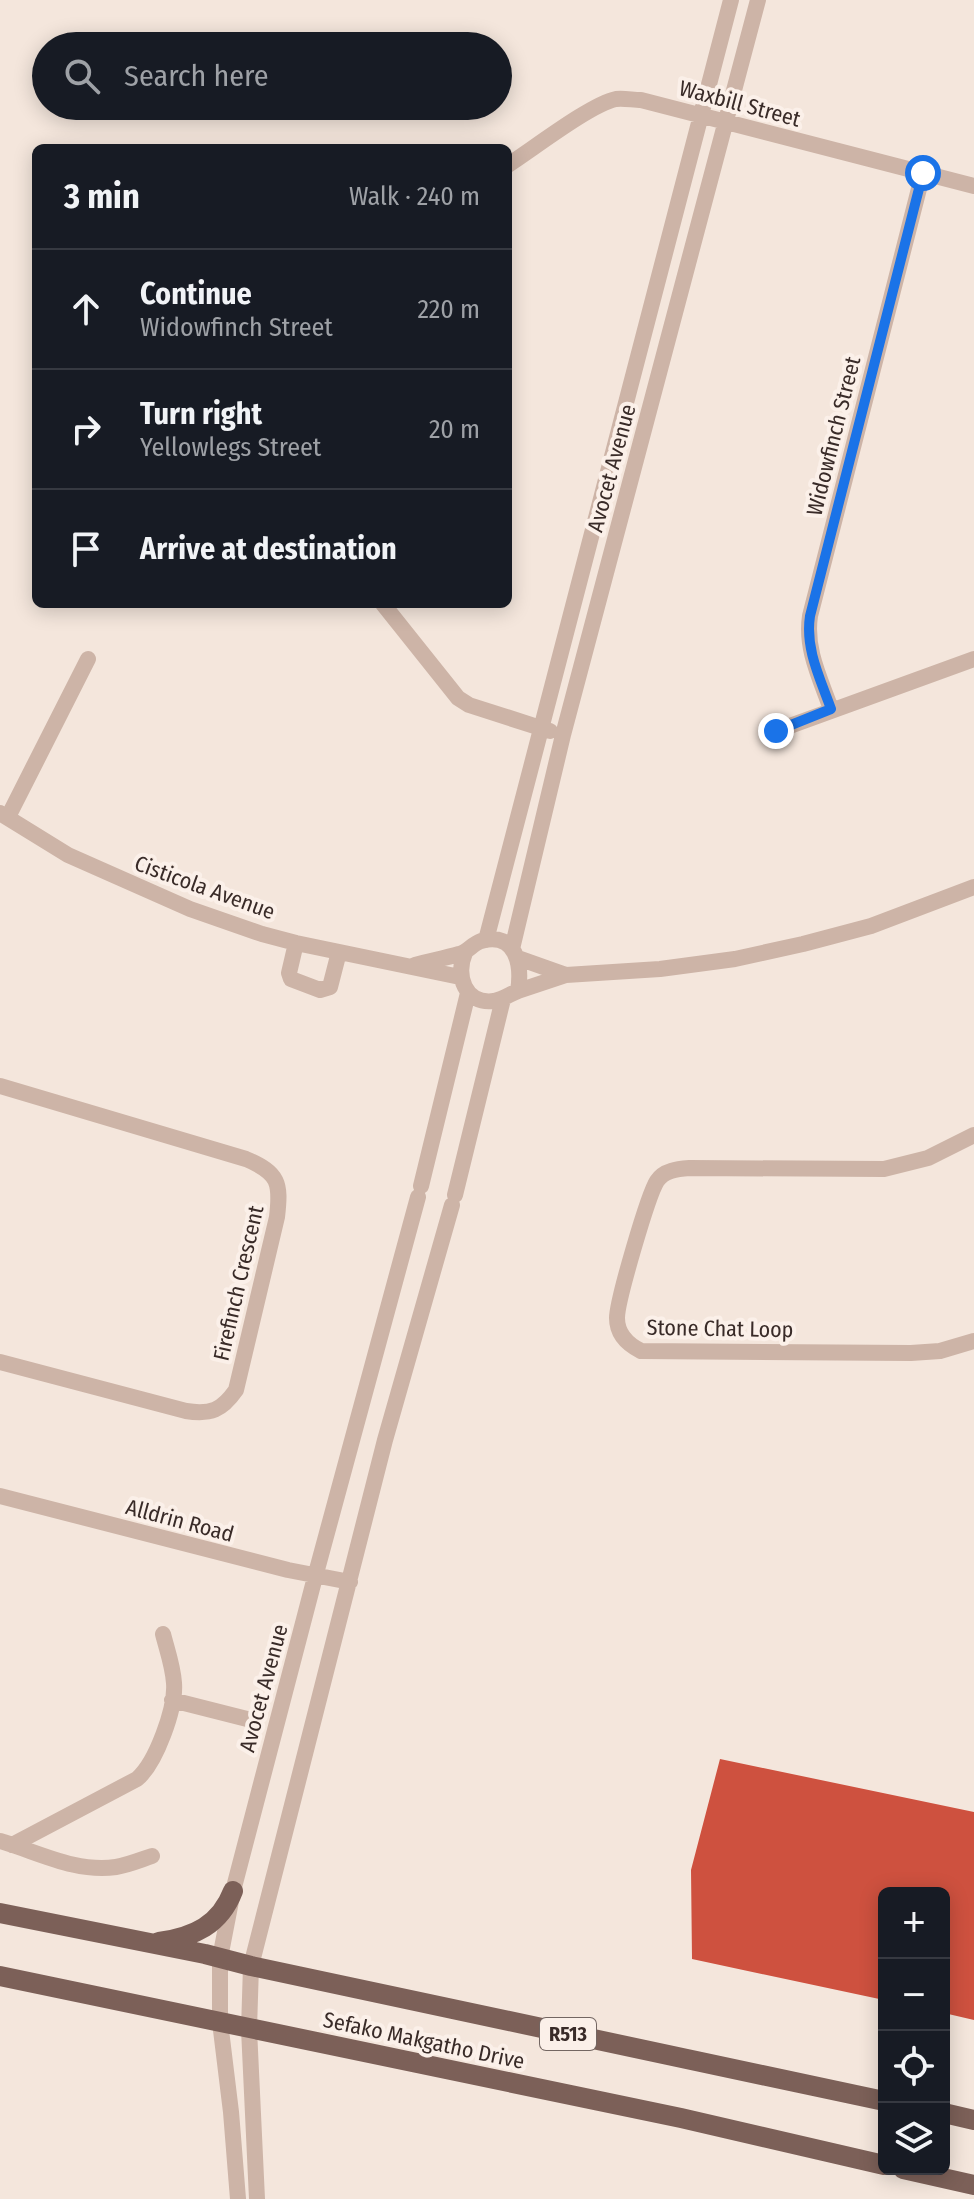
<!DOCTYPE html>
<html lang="en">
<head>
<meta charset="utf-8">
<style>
	body { margin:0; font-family:"Fira Sans Condensed",sans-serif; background:#242831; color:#f1f3f6 }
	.controls { position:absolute; right:24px; bottom:24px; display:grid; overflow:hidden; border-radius:12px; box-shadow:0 4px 20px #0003 }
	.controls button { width:72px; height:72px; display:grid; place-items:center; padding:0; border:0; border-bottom:2px solid #363941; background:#171b24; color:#f1f3f6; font:40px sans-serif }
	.stop { position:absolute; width:24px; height:24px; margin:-18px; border:6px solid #1a73e8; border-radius:50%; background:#fff }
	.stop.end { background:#1a73e8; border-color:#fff; box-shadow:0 2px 8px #0008 }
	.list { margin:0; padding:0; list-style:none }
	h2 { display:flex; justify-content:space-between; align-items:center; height:104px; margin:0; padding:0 32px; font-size:34px }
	h2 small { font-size:26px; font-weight:400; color:#9ea1a6 }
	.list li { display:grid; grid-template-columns:52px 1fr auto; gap:24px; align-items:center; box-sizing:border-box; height:120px; padding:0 32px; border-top:2px solid #363941 }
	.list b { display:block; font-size:30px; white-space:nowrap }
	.list p { margin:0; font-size:26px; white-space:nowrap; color:#9ea1a6 }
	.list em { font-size:26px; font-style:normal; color:#9ea1a6 }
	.icon { flex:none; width:44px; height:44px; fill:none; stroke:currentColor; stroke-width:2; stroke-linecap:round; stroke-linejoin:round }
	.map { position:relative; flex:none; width:974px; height:2199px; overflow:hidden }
	.search { position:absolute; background:#171b24; box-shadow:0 4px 20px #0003; left:32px; top:32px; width:480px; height:88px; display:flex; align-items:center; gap:20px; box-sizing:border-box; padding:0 28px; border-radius:44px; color:#9ea1a6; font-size:30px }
	.panel { position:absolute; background:#171b24; box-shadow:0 4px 20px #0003; left:32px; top:144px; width:480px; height:464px; border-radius:12px }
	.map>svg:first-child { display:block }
	.building { fill:#ce513f }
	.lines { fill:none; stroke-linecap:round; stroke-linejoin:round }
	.minor { stroke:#cdb4a7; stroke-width:16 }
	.primary { stroke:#7c6058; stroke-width:20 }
	.route { stroke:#1a73e8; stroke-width:10 }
	.labels { text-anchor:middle; stroke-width:8; stroke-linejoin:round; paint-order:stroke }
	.shield { fill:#fbf0e9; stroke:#736662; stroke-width:2 }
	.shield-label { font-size:20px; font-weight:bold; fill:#392b28 }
	.street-label { font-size:22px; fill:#392b28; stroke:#fbf0e9 }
</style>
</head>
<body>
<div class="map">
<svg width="974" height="2199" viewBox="0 0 974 2199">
	<rect width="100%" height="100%" fill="#f4e6dc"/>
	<!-- building -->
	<path class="building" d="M 720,1759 L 974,1812 L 974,2020 L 944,2013 L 944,1893 L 884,1893 L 884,2000 L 692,1959 L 691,1870 Z"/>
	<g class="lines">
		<!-- minor -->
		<path class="minor" d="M 508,165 C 533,149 591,104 616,99 C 624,98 633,100 641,100 L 974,186
			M 383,604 L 458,698 L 469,705 L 550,731
			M 831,709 C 820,678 805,649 810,616 L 923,173
			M 776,731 L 974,659
			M 0,813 L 68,855 L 190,909 L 262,934 L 296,943 L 460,977
			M 8,817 L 88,659
			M 486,940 L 731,0
			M 296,943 L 289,973 L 291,979 L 320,990 L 330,987 L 339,952
			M 512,949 L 563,735 L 758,0
			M 518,958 L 566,975
			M 415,965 C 430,961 445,958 459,954 C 468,952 472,944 481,941 C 517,931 522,966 518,991 C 510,994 503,999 494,1001 C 465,1005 455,975 465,953
			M 518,991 L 566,975 L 660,969 L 735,959 L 803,944 L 871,926 L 974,887
			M 0,1086 L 246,1159 C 279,1173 281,1183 277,1217 L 236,1390 C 222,1410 211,1415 186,1411 L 0,1362
			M 974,1135 L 928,1158 L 884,1169 L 690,1168 C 678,1169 664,1170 657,1181 C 648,1195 617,1301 617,1318 C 617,1334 627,1344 641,1351 L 911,1353 L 940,1351 L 974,1341
			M 421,1186 L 468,993
			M 455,1195 L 503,999
			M 0,1496 L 288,1570 L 350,1582
			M 172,1700 L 251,1720
			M 0,1841 C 38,1852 76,1873 116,1867 C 128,1865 140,1860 152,1856
			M 12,1845 L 137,1779 C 156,1763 176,1708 174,1683 C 173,1666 167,1650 163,1634
			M 238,2199 L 231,2112 L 220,2022 L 220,1958 L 233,1891 L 315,1577 L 418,1197
			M 257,2199 L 249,2029 L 251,1966 L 385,1440 L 452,1205"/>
		<!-- primary -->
		<path class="primary" d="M 0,1913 L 205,1954 L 251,1966 L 884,2101
			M 159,1942 C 194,1937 220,1925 233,1891
			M 0,1976 L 681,2118 L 884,2165
			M 944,2113 L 974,2120
			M 903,2169 L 974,2185"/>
	</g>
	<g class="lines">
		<!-- route -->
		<path class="route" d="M 776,731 L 831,709 C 820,678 805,649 810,616 L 923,173"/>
	</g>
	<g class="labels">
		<!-- shield labels -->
		<rect class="shield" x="540" y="2018" width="56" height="32" rx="6"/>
		<g class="shield-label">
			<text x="568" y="2041">R513</text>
		</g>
		<!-- street labels -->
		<g class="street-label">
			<text transform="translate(740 103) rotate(15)" y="8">Waxbill Street</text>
			<text transform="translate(833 436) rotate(-76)" y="8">Widowfinch Street</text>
			<text transform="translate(611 468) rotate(-75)" y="8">Avocet Avenue</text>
			<text transform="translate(205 887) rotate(20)" y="8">Cisticola Avenue</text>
			<text transform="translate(238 1283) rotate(-77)" y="8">Firefinch Crescent</text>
			<text transform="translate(720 1328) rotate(1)" y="8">Stone Chat Loop</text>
			<text transform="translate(180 1520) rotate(15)" y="8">Alldrin Road</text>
			<text transform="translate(263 1688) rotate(-75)" y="8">Avocet Avenue</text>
			<text transform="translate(424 2040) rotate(12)" y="8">Sefako Makgatho Drive</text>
		</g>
	</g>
</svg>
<div class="controls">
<button>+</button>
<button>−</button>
<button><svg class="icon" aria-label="locate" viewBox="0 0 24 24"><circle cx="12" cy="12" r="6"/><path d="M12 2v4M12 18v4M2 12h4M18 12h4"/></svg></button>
<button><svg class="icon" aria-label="layers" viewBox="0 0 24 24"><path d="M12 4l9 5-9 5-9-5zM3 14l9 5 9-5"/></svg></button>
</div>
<div class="stop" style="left:923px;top:173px"></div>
<div class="stop end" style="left:776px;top:731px"></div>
<div class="search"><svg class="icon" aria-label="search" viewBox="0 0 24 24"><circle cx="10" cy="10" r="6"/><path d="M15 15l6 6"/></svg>Search here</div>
<section class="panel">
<h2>3 min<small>Walk · 240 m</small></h2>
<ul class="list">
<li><svg class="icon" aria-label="ahead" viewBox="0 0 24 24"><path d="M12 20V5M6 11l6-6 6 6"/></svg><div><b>Continue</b><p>Widowfinch Street</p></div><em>220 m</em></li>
<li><svg class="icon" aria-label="right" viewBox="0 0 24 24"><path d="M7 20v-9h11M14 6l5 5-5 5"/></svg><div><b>Turn right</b><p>Yellowlegs Street</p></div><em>20 m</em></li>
<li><svg class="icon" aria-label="arrive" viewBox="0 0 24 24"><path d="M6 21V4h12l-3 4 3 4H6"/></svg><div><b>Arrive at destination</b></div></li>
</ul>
</section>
</div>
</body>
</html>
